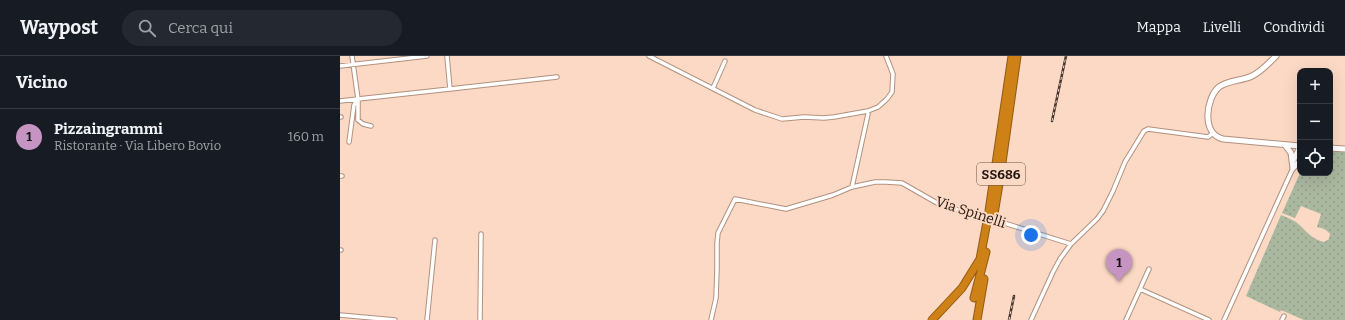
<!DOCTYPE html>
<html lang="it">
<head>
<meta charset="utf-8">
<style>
	body { margin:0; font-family:Bitter,serif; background:#242831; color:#f1f3f6 }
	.controls { position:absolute; right:12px; top:12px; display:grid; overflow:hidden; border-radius:8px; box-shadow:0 4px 16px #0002 }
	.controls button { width:36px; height:36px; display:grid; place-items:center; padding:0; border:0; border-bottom:1px solid #363941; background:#171b24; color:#f1f3f6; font:20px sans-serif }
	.you { position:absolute; left:691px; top:179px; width:14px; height:14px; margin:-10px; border:3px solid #fff; border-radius:50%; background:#1a73e8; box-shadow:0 0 0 6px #1a73e833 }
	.badge { display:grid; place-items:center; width:26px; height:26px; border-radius:50%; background:#c594c2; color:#111; font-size:13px; font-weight:700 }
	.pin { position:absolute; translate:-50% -33px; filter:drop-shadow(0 1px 2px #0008) }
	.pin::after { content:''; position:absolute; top:21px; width:14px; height:12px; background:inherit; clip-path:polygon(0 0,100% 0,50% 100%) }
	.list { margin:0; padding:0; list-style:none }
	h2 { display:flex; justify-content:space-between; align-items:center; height:52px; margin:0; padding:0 16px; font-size:17px }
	h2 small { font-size:13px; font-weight:400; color:#9ea1a6 }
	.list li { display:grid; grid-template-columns:26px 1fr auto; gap:12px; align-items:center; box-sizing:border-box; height:56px; padding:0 16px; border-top:1px solid #363941 }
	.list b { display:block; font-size:15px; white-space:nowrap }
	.list p { margin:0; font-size:13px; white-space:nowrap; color:#9ea1a6 }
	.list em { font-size:13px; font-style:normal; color:#9ea1a6 }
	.icon { flex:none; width:22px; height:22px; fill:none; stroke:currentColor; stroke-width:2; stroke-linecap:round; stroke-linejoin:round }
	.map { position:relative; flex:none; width:1005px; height:264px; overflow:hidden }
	header { display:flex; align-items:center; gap:24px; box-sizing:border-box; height:56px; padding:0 20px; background:#171b24; border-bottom:1px solid #363941 }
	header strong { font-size:19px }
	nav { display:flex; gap:22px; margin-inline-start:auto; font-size:14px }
	.search { width:280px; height:36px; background:#242831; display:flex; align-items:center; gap:10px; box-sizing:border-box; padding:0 14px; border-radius:22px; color:#9ea1a6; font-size:15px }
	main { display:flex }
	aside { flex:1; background:#171b24 }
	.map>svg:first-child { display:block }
	.green { fill:url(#green-dots) }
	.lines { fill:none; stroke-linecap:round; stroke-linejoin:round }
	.street-casing { stroke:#b1917e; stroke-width:5.5 }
	.secondary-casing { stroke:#b1917e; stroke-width:7 }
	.highway-casing { stroke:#915b13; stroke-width:9 }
	.street { stroke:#fff; stroke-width:3.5 }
	.secondary { stroke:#fff; stroke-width:5 }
	.highway { stroke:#cd8116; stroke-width:7 }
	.rail-casing { stroke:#45352c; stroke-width:2.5 }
	.rail { stroke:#fcd9c5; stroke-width:1; stroke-dasharray:3; stroke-linecap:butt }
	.street-bridge-casing { stroke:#b1917e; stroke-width:5.5; stroke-linecap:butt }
	.street-bridge { stroke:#fff; stroke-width:3.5 }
	.labels { text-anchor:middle; stroke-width:4; stroke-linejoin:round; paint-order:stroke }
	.shield { fill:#fcd9c5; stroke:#635045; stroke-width:1 }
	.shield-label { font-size:13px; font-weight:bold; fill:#21150e }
	.street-label { font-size:14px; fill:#21150e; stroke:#fcd9c5 }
</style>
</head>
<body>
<header>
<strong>Waypost</strong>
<div class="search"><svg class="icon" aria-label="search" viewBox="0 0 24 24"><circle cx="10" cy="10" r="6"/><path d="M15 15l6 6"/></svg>Cerca qui</div>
<nav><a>Mappa</a><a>Livelli</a><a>Condividi</a></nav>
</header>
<main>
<aside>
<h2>Vicino<small></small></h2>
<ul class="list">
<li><span class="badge">1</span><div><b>Pizzaingrammi</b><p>Ristorante · Via Libero Bovio</p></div><em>160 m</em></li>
</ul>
</aside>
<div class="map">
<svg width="1005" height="264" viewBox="0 0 1005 264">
	<defs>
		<pattern id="green-dots" width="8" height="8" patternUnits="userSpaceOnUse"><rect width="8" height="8" fill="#abb8a0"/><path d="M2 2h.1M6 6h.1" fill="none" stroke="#939d89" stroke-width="1.8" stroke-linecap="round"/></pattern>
	</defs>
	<rect width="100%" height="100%" fill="#fcd9c5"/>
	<!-- green -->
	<path class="green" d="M 990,94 L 1005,96 L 1005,264 L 964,264 L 941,254 L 940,256 L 906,240 L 941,159 C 946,161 951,163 956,166 C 965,173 972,184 984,186 L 989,183 L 990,178 C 986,173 982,172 977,171 L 981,158 L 961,150 L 955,162 L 942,157 L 960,117 L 990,117 Z"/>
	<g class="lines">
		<defs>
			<path id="street" d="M 12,0 L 18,43 L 18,64 L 23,68 L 31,70
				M 309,0 L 415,54 L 442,63 L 464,61 L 484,62 L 494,61 L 528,55 L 538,51 L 547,43 L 552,36 L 553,18 L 546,0
				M 0,10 L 87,0
				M 373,32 L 385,5
				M 110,33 L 217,21
				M 0,45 L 18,43
				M 0,61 L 1,61
				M 9,86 L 14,49 L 18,43 L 110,33 L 107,0
				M 0,120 L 2,120
				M 512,131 L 528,58
				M 661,166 L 731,188
				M 0,194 L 1,194
				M 800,233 L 869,264
				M 0,259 L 55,264
				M 87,264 L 95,184
				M 140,264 L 141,178
				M 371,264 L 376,242 L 377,213 L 377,187 L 378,177 L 395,143 L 446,153 L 493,139 L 512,131 L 535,126 L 546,126 L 562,127 L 597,147 L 639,161
				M 691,264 L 713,216 L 720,203 L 731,188 L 757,163 L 763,155 L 773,135 L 785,106 L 804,75 L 808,73 L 868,81 L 872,78
				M 786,264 L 809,213
				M 884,264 L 953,112
				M 942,264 L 944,260"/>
			<path id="secondary" d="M 936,0 C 929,7 921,16 912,20 C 902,25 888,24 879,31 C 866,42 861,78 883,83 L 960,90
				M 945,89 L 951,97 L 953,112
				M 990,92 L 1005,93
				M 953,105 L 960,91
				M 953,112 L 960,105"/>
			<path id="highway" d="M 653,164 L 659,128 L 677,0
				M 634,242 L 646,196
				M 592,264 L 622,232 L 640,203 L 649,155 L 672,0
				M 637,264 L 644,223"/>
		</defs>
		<!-- street casing -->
		<use href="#street" class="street-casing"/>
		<!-- secondary casing -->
		<use href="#secondary" class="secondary-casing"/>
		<!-- highway casing -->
		<use href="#highway" class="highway-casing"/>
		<!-- street -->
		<use href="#street" class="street"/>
		<!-- secondary -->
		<use href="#secondary" class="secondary"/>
		<!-- highway -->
		<use href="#highway" class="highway"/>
		<defs>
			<path id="rail" d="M 712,65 L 726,0
				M 669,264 L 674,240"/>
		</defs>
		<!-- rail casing -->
		<use href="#rail" class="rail-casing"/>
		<!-- rail -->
		<use href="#rail" class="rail"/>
		<defs>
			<path id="street-bridge" d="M 639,161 L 661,166"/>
		</defs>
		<!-- street-bridge casing -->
		<use href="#street-bridge" class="street-bridge-casing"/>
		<!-- street-bridge -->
		<use href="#street-bridge" class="street-bridge"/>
	</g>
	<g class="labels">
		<!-- shield labels -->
		<rect class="shield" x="637" y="107" width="48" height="22" rx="3"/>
		<g class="shield-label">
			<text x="661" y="123">SS686</text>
		</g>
		<!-- street labels -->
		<g class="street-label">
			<text transform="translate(631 156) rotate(18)" y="5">Via Spinelli</text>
		</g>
	</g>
</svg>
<div class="controls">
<button>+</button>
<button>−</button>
<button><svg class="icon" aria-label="locate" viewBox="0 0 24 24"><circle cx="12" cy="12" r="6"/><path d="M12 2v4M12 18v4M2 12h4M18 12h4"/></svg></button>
</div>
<div class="you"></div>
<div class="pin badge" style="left:779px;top:226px">1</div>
</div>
</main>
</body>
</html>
